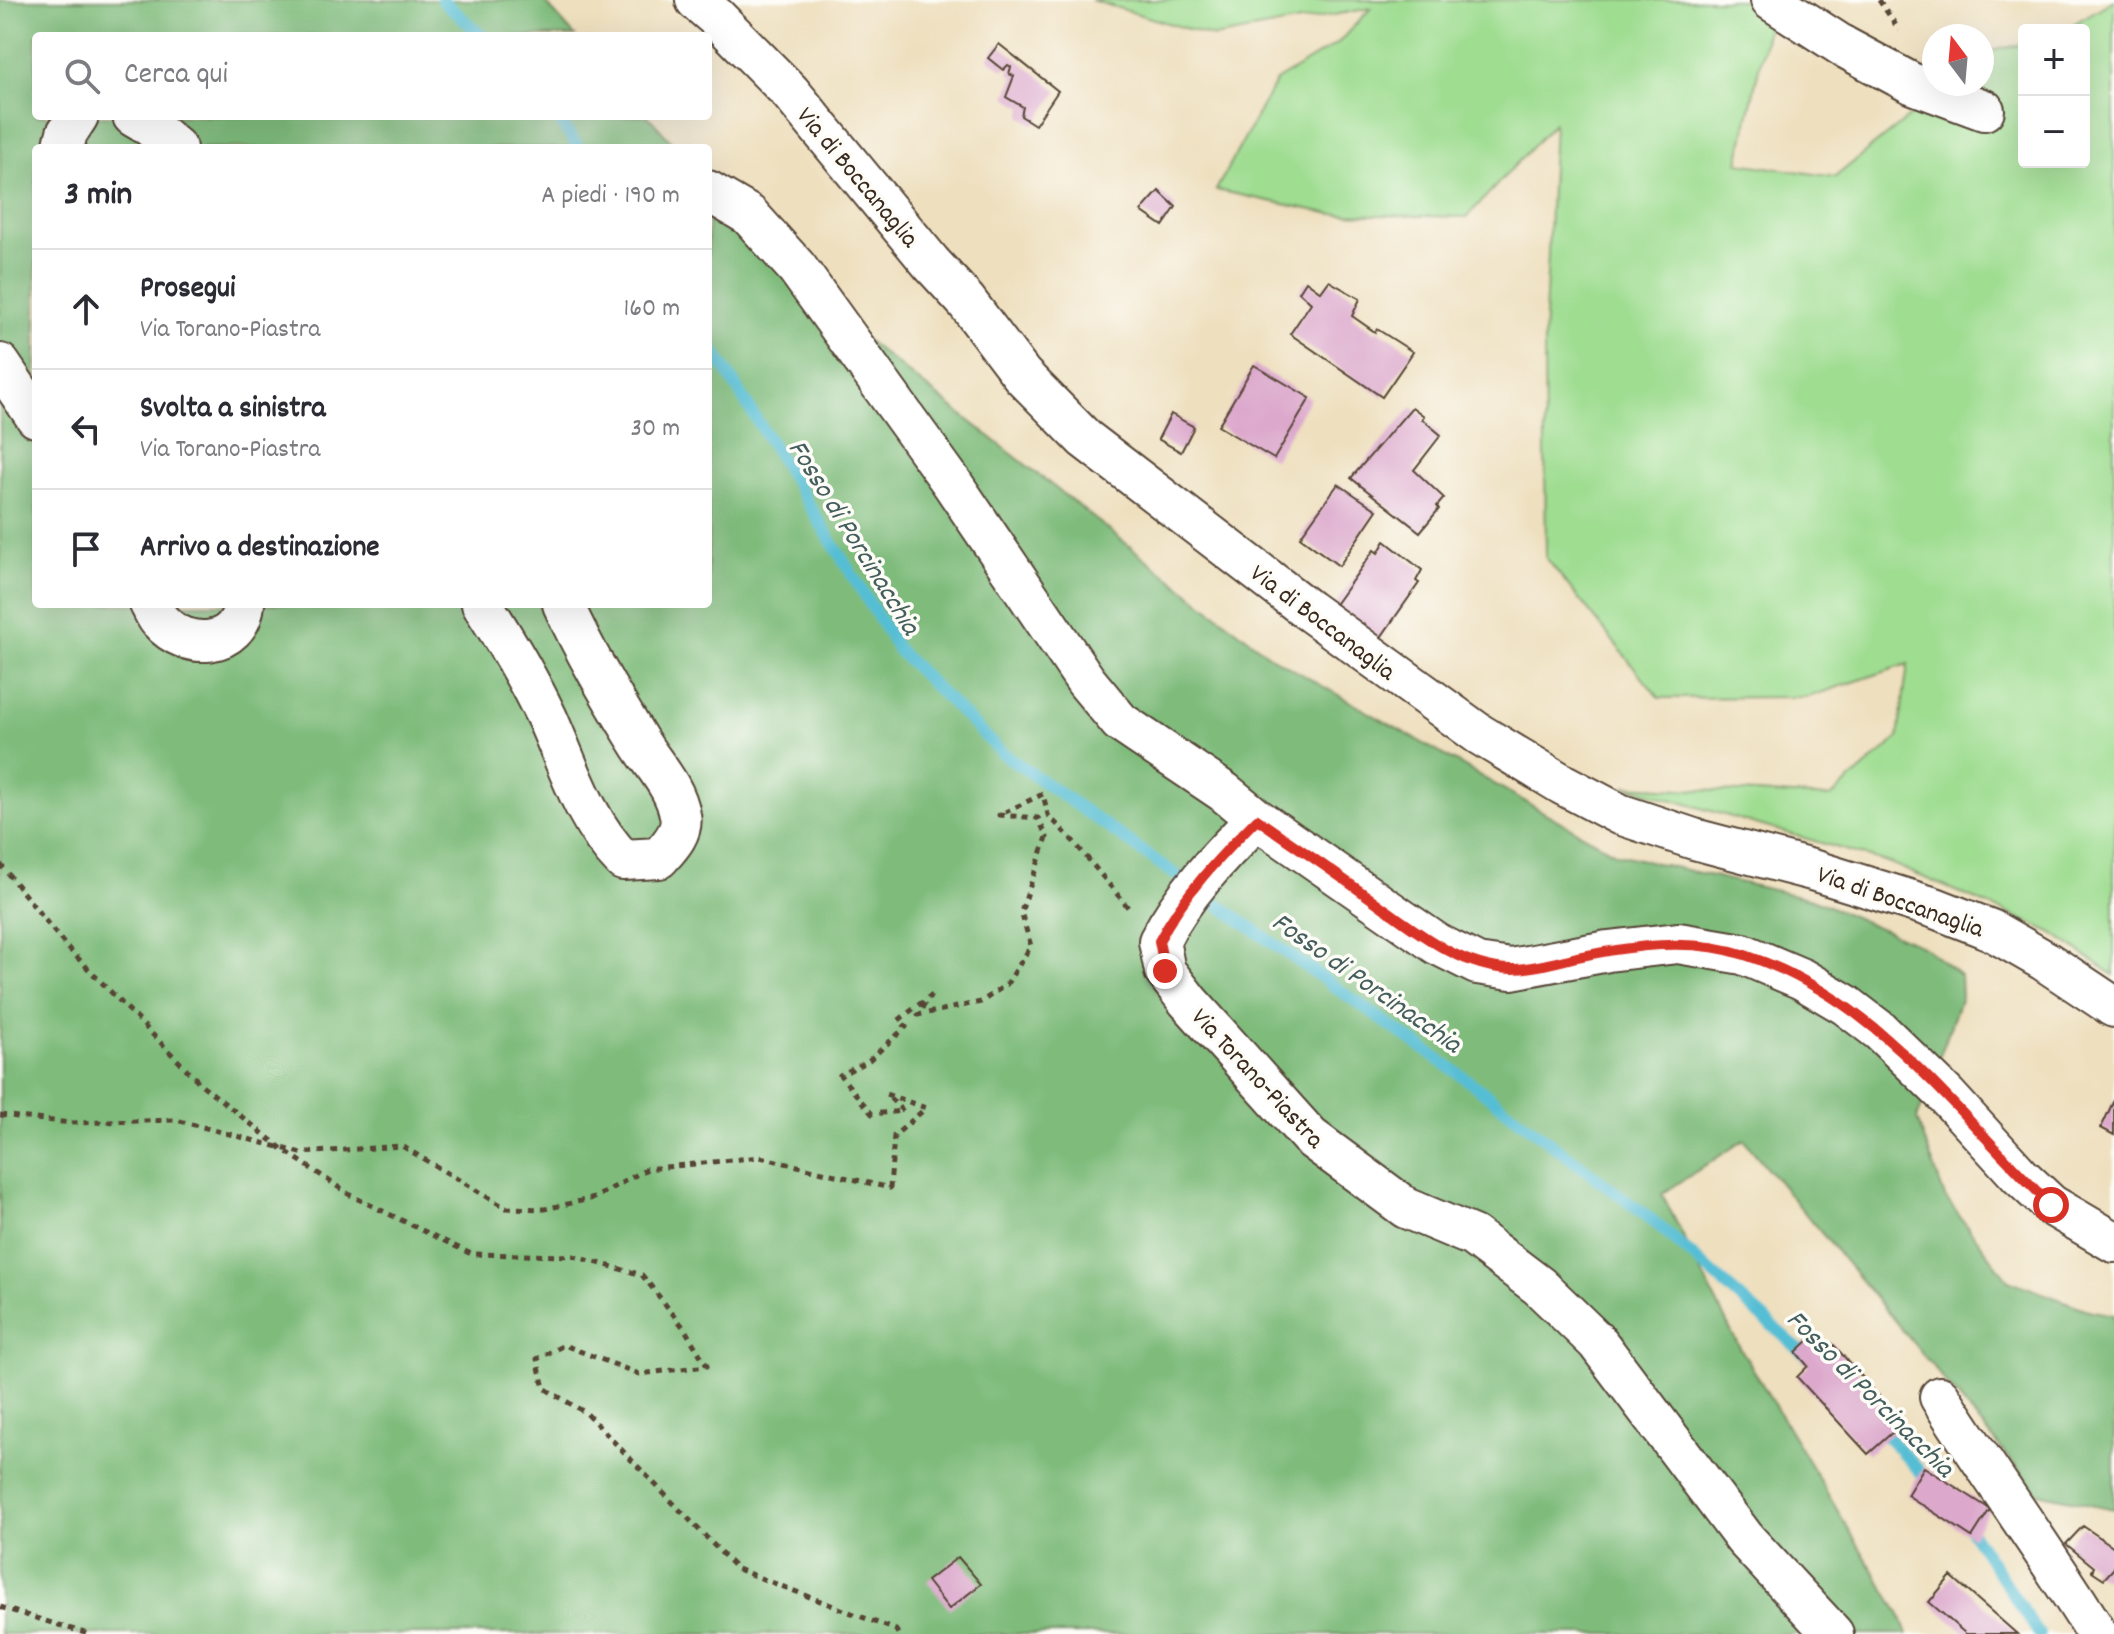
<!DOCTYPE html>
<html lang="it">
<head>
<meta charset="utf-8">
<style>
	body { margin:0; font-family:Dekko,sans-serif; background:#f7f7f7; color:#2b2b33 }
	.controls { position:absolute; right:24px; top:24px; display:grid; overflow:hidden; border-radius:8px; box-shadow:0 8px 32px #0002 }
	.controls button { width:72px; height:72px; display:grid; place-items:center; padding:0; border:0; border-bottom:2px solid #e1e1e2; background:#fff; color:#2b2b33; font:40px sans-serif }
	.compass { position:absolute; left:1922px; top:24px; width:72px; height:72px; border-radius:50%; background:#fff; box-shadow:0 8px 32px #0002; rotate:344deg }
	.stop { position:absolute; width:24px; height:24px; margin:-18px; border:6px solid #d93025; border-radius:50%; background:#fff }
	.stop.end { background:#d93025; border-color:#fff; box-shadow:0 2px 8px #0008 }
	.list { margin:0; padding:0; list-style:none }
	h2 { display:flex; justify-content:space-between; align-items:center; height:104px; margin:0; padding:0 32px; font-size:34px }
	h2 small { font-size:26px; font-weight:400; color:#7c7c81 }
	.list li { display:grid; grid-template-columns:52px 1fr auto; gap:24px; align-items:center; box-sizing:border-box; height:120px; padding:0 32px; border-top:2px solid #e1e1e2 }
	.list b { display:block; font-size:30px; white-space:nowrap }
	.list p { margin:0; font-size:26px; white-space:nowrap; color:#7c7c81 }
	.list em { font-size:26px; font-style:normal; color:#7c7c81 }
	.icon { flex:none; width:44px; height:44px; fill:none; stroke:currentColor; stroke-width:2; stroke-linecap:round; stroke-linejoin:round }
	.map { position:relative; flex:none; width:2114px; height:1634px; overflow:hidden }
	.search { position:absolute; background:#fff; box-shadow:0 8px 32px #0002; left:32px; top:32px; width:680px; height:88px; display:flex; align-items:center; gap:20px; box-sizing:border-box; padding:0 28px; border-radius:8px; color:#7c7c81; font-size:30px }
	.panel { position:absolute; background:#fff; box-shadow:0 8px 32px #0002; left:32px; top:144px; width:680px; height:464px; border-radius:8px }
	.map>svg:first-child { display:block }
	.green { fill:#9fdd91; stroke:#6d8458; stroke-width:2 }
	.forest { fill:#7fbc7b; stroke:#5d734c; stroke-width:2 }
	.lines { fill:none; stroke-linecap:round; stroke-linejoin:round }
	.stream { stroke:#56bed4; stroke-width:12 }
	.building { fill:#dca8cc }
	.minor-casing { stroke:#564536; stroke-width:44 }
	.path { stroke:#564536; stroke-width:5; stroke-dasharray:6 6; stroke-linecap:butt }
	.minor { stroke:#fff; stroke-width:40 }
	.route { stroke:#d93025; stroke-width:10 }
	.labels { text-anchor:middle; stroke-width:7; stroke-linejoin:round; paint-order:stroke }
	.street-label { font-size:26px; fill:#3b2a1e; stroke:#fdfcf7 }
	.water-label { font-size:28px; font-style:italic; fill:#445e5e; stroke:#fdfcf7 }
</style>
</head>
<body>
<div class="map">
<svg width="2114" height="1634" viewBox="0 0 2114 1634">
	<rect width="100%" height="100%" fill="#fdfcf7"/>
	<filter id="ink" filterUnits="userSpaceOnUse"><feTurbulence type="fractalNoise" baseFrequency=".0125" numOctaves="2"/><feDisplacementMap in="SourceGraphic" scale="16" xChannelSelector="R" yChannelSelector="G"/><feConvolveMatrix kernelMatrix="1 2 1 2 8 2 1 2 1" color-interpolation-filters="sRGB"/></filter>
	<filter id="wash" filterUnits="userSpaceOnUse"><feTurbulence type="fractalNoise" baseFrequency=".006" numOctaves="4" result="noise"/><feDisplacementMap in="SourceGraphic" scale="32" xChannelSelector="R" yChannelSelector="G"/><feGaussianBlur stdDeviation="1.8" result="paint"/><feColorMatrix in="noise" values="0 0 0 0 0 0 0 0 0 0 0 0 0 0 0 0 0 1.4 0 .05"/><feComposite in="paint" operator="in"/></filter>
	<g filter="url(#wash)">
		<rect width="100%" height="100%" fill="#eedfbe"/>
		<!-- green -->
		<path class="green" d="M 1091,0 L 1774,0 L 1738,163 L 1835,177 L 1950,84 L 1982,84 L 1982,58 L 1991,51 L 2024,44 L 2024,162 L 2084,162 L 2084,30 L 2063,30 L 2114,0 L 2114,975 L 2051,932 L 1890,863 L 1625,786 L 1831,797 L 1898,738 L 1908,664 L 1808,697 L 1659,698 L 1546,558 L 1544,340 L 1554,123 L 1467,217 L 1332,214 L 1216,190 L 1276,81 L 1338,43 L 1371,8 L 1214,37 Z"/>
		<!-- forest -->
		<path class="forest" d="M 0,0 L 543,0 L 575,36 L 36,36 L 36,116 L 648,116 L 677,148 L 36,148 L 36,604 L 708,604 L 708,182 L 815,300 L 1270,656 L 1617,854 L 1812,899 L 1924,947 L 1960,975 L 1961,997 L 1917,1119 L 1945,1197 L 2008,1280 L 2088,1310 L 2114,1315 L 2114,1509 L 2038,1493 L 1744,1140 L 1662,1194 L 1735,1339 L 1900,1615 L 1907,1634 L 0,1634 Z"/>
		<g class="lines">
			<!-- stream -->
			<path class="stream" d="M 442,0 L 482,36
				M 556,116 L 579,148
				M 708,341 L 899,651 L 1001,752 L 1462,1076 L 1652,1220 L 1811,1360
				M 1877,1426 L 1931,1483
				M 1966,1524 L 2039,1634"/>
		</g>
		<g id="blocks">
			<!-- building -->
			<path class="building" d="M 999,44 L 1058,91 L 1035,125 L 1021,116 L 1023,107 L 1006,97 L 1014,76 L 1009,74 L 1011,67 L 1008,65 L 1003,70 L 988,58 Z
				M 1159,191 L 1176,207 L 1163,226 L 1141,211 Z
				M 1306,281 L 1321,292 L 1329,281 L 1360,299 L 1352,316 L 1375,332 L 1377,329 L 1413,352 L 1382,397 L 1290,334 L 1311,303 L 1299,292 Z
				M 1254,365 L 1310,398 L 1274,459 L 1218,426 Z
				M 1412,407 L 1424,416 L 1422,419 L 1441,435 L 1414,470 L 1444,498 L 1437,506 L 1439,509 L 1420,532 L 1351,478 Z
				M 1171,414 L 1194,427 L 1181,452 L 1158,439 Z
				M 1338,484 L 1377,510 L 1339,566 L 1300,537 Z
				M 1385,541 L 1422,570 L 1416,581 L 1419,583 L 1379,640 L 1334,606 L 1374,550 L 1378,553 Z
				M 2114,1100 L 2114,1135 L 2101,1128 Z
				M 1810,1339 L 1822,1353 L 1832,1343 L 1903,1423 L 1868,1454 L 1797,1377 L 1808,1366 L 1796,1352 Z
				M 1924,1467 L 1990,1509 L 1972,1537 L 1907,1495 Z
				M 2083,1526 L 2114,1547 L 2114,1568 L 2104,1579 L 2092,1571 L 2094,1567 L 2066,1544 Z
				M 958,1557 L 981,1584 L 949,1609 L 927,1581 Z
				M 1951,1576 L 2017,1634 L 1966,1634 L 1929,1602 Z"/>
		</g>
	</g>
	<g filter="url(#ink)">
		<use href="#blocks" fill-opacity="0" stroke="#564536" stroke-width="2"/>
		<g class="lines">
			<defs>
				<path id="minor" d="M 696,0 L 717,18 L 790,92 L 931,263 L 966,301 L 1022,375 L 1085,439 L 1308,610 L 1479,734 L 1562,784 L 1619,814 L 1694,839 L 1812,870 L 1935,908 L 1991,930 L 2045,961 L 2114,1007
					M 1771,0 L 1844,47 L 1911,83 L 1984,110
					M 133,116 L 150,126 L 176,148
					M 63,148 L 67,133 L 78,116
					M 708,191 L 749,215 L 797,268 L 952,483 L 1086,681 L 1120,722 L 1224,792 L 1257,819 L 1437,944 L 1477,964 L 1511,969 L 1608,951 L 1678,943 L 1743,954 L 1802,979 L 1846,1005 L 1880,1031 L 1946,1095 L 2020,1176 L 2051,1205 L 2114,1242
					M 0,364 L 36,417
					M 150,604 C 153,609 156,617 160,621 C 186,651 239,649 244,604
					M 482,604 C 506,641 528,678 547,718 C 569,767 584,820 623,860 L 659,858 C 669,847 684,832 680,815 C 675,786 653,765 638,740 C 611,696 584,651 563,604
					M 1257,819 C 1220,855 1183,895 1159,941 L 1165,971 L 1188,1001 L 1310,1137 L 1406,1208 L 1473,1236 L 1539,1286 L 1597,1342 L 1745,1539 L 1833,1634
					M 1940,1397 C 1991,1477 2047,1553 2097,1634"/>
			</defs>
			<!-- minor casing -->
			<use href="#minor" class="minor-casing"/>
			<!-- path -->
			<path class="path" d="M 1879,0 L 1899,30
				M 0,864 L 65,945 L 202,1085 L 281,1148 L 350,1195 L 471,1254 L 573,1256 L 642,1275 L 684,1328 L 707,1366 L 639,1374 L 564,1345 L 537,1359 L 544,1388 L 586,1413 L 737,1569 L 896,1630 L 898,1634
				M 0,1115 L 71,1123 L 176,1120 L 301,1153 L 402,1146 L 506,1208 L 545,1209 L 594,1198 L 647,1169 L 760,1157 L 890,1188 L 894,1136 L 926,1108 L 886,1094 L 903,1111 L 872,1114 L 840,1075 L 867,1062 L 906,1027 L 899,1020 L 930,996 L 918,1015 L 981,1002 L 1007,984 L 1031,946 L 1021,912 L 1047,837 L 1038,818 L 999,815 L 1043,794 L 1048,815 L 1074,842 L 1131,911
				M 0,1607 L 88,1634"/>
			<!-- minor -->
			<use href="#minor" class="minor"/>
		</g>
	</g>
	<g class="lines" filter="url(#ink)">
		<!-- route -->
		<path class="route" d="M 1165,971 L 1159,941 C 1183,895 1220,856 1257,819 C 1294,845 1331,870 1367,896 C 1409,925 1457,968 1511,969 C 1533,969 1556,962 1577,957 C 1631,946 1691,937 1745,955 C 1879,999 1954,1112 2051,1205"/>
	</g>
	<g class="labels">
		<!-- street labels -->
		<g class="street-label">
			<text transform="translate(859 176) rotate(50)" y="9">Via di Boccanaglia</text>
			<text transform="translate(1324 621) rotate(37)" y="9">Via di Boccanaglia</text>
			<text transform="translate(1901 900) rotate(19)" y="9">Via di Boccanaglia</text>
			<text transform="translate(1259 1077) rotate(47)" y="9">Via Torano-Piastra</text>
		</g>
		<!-- water labels -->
		<g class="water-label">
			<text transform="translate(856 536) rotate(58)" y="10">Fosso di Porcinacchia</text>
			<text transform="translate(1368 981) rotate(35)" y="10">Fosso di Porcinacchia</text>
			<text transform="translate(1872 1392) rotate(45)" y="10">Fosso di Porcinacchia</text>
		</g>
	</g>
</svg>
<div class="controls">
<button>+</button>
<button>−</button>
</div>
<svg class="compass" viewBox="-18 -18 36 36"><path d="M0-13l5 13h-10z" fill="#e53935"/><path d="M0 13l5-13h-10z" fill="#7c7c81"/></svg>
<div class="stop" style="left:2051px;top:1205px"></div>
<div class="stop end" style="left:1165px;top:971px"></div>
<div class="search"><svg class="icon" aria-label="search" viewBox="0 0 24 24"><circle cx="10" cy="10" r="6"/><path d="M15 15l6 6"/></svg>Cerca qui</div>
<section class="panel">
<h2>3 min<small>A piedi · 190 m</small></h2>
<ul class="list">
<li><svg class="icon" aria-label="ahead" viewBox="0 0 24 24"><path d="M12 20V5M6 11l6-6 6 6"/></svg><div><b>Prosegui</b><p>Via Torano-Piastra</p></div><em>160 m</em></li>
<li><svg class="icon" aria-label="left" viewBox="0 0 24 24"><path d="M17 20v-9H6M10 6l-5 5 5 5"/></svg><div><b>Svolta a sinistra</b><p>Via Torano-Piastra</p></div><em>30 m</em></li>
<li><svg class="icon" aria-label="arrive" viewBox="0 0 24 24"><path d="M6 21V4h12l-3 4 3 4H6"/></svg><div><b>Arrivo a destinazione</b></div></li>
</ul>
</section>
</div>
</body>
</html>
